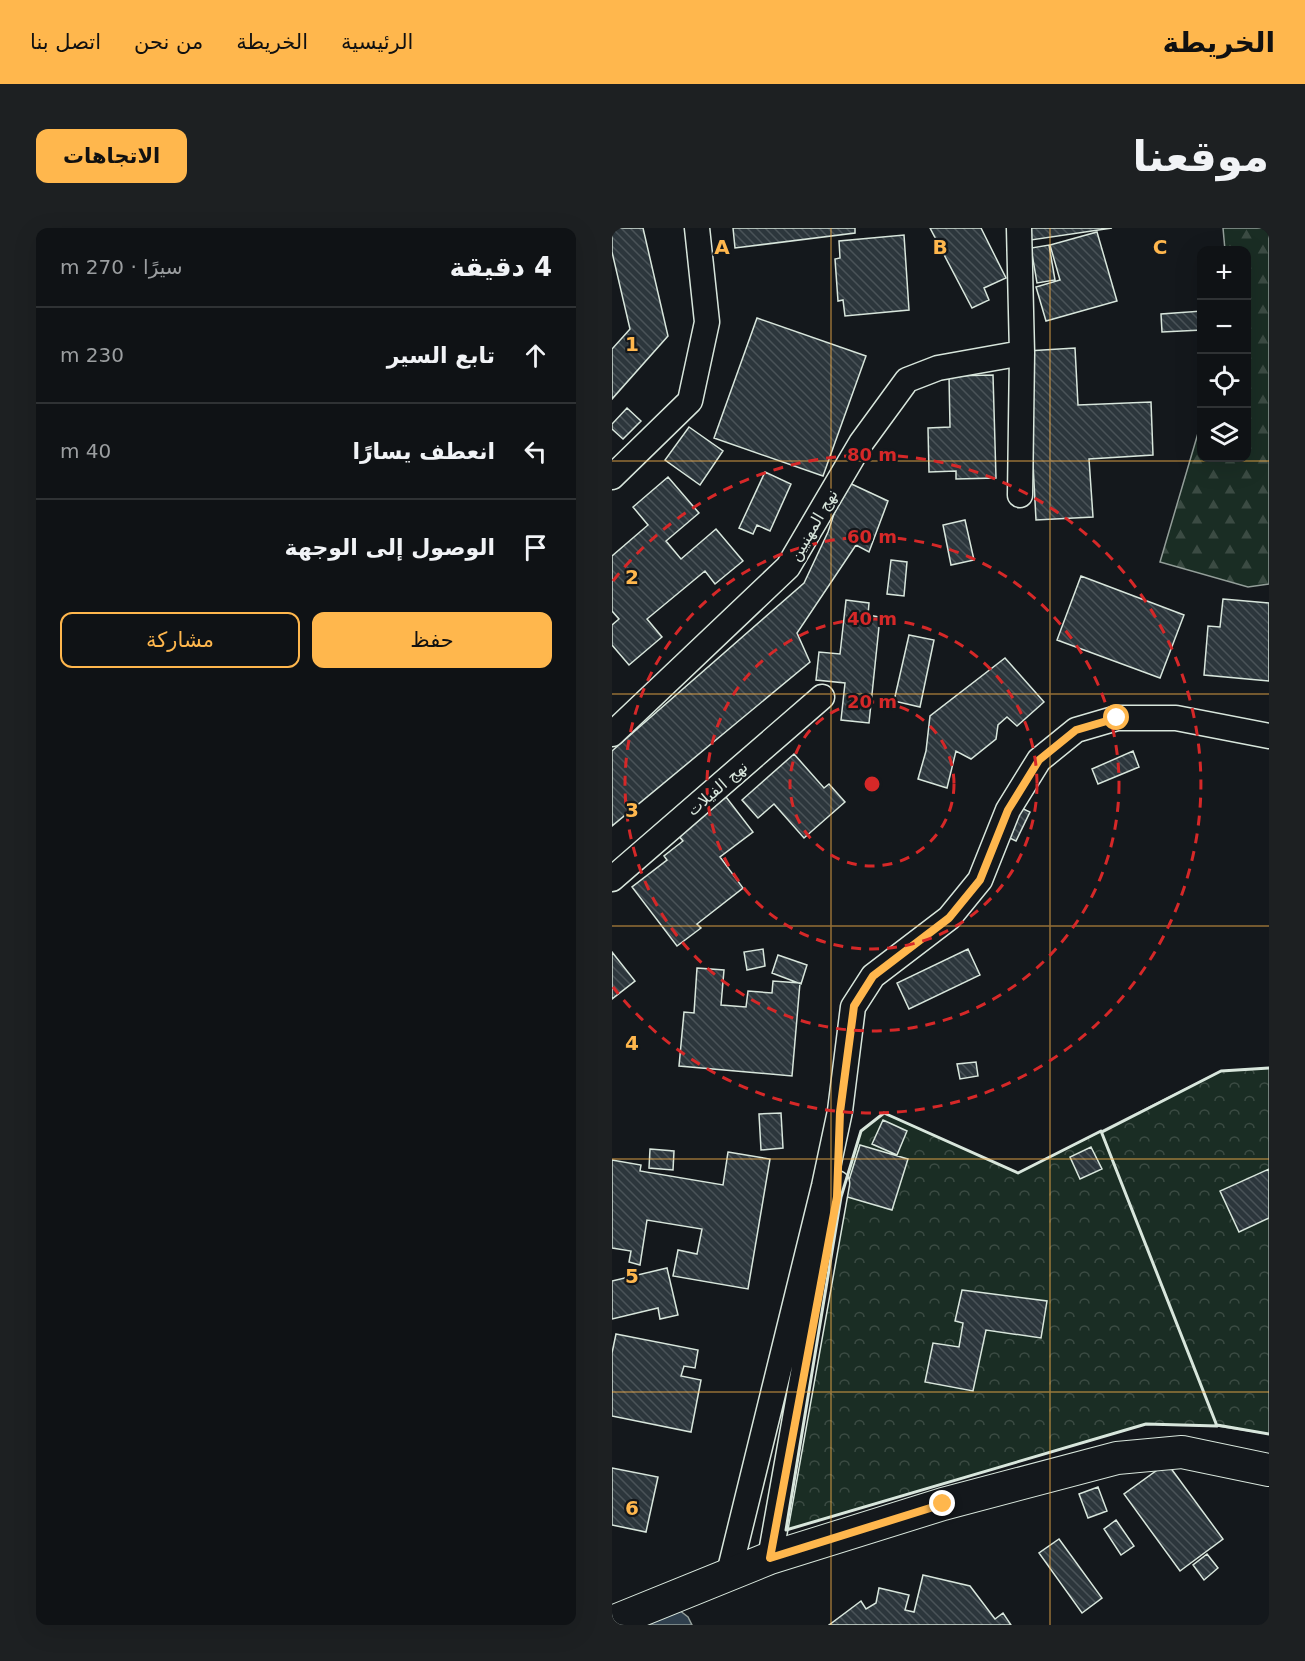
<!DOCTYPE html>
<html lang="ar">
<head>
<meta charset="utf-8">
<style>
	body { margin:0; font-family:"DejaVu Sans","Noto Naskh Arabic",sans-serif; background:#1d2022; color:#f1f3f6; direction:rtl }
	.controls { position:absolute; right:18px; top:18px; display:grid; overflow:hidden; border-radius:12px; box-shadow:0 6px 24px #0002 }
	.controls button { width:54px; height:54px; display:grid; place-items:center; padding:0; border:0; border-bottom:2px solid #2f3234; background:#0f1215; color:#f1f3f6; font:30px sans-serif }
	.stop { position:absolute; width:18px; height:18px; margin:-14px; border:4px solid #ffb74d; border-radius:50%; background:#fff }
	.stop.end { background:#ffb74d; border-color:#fff; box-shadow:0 2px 6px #0008 }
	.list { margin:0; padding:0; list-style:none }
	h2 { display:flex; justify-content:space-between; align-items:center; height:78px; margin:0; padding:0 24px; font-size:26px }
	h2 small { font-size:20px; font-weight:400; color:#9b9ea0 }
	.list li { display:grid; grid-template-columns:39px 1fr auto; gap:18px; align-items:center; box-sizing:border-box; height:96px; padding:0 24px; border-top:2px solid #2f3234 }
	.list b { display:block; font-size:22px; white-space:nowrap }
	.list em { font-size:20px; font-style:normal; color:#9b9ea0 }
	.actions { display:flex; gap:12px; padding:18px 24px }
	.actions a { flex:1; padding:14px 0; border:2px solid #ffb74d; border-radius:12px; text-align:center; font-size:21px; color:#ffb74d }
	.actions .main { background:#ffb74d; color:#111 }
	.icon { flex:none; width:33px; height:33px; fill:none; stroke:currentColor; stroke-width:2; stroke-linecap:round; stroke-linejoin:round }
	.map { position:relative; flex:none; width:657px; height:1397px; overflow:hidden; direction:ltr; border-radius:12px }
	header { display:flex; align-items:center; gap:36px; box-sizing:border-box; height:84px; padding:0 30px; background:#ffb74d; color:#111 }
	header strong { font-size:28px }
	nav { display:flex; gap:33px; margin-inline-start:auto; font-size:21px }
	.intro { display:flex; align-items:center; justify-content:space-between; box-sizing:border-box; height:144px; padding:0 36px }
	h1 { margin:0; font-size:42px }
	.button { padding:15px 27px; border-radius:12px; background:#ffb74d; color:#111; font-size:21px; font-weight:700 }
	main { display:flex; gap:36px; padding:0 36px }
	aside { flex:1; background:#0f1215; border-radius:12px; box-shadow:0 6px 24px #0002 }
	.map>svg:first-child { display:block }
	.forest { fill:url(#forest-firs); stroke:#939e99; stroke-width:1.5 }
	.park { fill:url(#park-crowns); stroke:#939e99; stroke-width:1.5 }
	.water { fill:#2f3f4d; stroke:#939e99; stroke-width:1.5 }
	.building { fill:url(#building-back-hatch); stroke:#d8e6dc; stroke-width:1.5 }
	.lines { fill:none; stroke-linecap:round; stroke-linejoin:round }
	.minor-casing { stroke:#d8e6dc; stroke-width:27 }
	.tertiary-casing { stroke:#d8e6dc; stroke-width:34 }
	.minor { stroke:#14181c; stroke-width:24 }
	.tertiary { stroke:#14181c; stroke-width:32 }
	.wall { stroke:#d8e6dc; stroke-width:3 }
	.route { stroke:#ffb74d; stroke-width:8 }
	.grid { fill:none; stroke:#ffb74d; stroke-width:1.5; stroke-opacity:0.55 }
	.ring { fill:none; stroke:#d62828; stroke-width:3; stroke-dasharray:10 8 }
	.labels { text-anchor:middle; stroke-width:4.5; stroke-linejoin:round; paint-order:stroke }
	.street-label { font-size:16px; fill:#d8e6dc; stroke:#14181c }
	.grid-label { font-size:20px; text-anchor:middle; font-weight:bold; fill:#ffb74d; stroke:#14181c; stroke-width:4.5; stroke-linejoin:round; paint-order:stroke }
	.centre { fill:#d62828; stroke:#14181c; stroke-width:3 }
	.ring-label { font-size:18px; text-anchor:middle; font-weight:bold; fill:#d62828; stroke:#14181c; stroke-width:4.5; stroke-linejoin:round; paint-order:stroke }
</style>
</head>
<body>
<header>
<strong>الخريطة</strong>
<nav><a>الرئيسية</a><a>الخريطة</a><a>من نحن</a><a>اتصل بنا</a></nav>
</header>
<div class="intro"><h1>موقعنا</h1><a class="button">الاتجاهات</a></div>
<main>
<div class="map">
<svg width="657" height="1397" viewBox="0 0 657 1397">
	<defs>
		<pattern id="forest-firs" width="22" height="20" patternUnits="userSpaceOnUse" patternTransform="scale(1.5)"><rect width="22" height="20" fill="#1a2d24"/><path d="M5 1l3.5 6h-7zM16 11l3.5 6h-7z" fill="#3b4b43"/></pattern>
		<pattern id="park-crowns" width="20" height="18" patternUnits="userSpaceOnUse" patternTransform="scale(1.5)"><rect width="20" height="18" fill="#1a2d24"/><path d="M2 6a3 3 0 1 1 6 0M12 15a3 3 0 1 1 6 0" fill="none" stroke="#3b4b43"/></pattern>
		<pattern id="building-back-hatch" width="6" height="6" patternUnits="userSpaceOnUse" patternTransform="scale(1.5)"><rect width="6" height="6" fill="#2c363c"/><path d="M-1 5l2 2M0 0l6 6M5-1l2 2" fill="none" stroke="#4a5358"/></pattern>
	</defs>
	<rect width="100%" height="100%" fill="#14181c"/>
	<!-- forest -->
	<path class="forest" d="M 611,0 L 657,0 L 657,356 L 636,359 L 548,334 L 589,195 L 590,230 L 634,230 L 634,22 L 613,22 Z"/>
	<!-- park -->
	<path class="park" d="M 657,840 L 657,1206 L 605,1198 L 534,1196 L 174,1302 L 229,969 L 249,903 L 272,885 L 406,945 L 609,843 Z"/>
	<!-- water -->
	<path class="water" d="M 67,1382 L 76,1389 L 80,1397 L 33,1397 Z"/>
	<!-- building -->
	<path class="building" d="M 0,0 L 31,0 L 56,108 L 0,171 L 0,121 L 18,101 L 0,24 Z
		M 121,0 L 243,0 L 243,5 L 123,20 Z
		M 318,0 L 369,0 L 394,50 L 372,60 L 377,72 L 360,80 Z
		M 417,0 L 500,0 L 419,12 Z
		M 485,4 L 505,73 L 434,93 L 424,59 L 448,52 L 438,17 Z
		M 292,7 L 297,82 L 233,88 L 231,72 L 226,73 L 223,31 L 228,30 L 227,13 Z
		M 437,17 L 443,52 L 425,55 L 419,20 Z
		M 590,83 L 590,102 L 550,104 L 549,86 Z
		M 145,90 L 254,128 L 211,248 L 102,210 Z
		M 463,120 L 466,177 L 539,174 L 541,227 L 477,231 L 481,289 L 424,292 L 415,123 Z
		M 381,147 L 384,250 L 344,251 L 344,243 L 317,244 L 316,200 L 338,199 L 337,148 Z
		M 15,180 L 29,193 L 11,211 L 0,201 L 0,196 Z
		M 77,199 L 111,223 L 88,257 L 53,232 Z
		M 153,244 L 179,256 L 158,303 L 145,297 L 141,306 L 127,300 Z
		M 56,249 L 87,285 L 54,313 L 69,331 L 104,301 L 131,333 L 103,356 L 93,343 L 35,391 L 50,409 L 17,437 L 0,417 L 0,397 L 7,391 L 0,383 L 0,328 L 36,297 L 21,279 Z
		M 233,253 L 276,273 L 257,324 L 244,317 L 185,405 L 198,434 L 0,598 L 0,523 L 192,355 L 216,304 Z
		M 353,292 L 362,332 L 339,337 L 331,297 Z
		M 279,332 L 295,334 L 292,368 L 275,366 Z
		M 469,348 L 572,387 L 548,450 L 445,412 Z
		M 611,371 L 657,375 L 657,453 L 592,447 L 596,398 L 608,399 Z
		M 234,372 L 257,375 L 256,387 L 268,389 L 257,495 L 229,492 L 233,455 L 204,452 L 207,424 L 228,426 Z
		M 297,407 L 322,412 L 308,479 L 282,473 Z
		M 393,430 L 432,474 L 405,498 L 395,489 L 386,497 L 384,511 L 359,531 L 344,523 L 335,560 L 306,551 L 314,523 L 318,488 Z
		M 521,523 L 527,539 L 486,556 L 480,541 Z
		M 182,526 L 212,560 L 217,556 L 233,574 L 192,610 L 162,576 L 146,590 L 130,572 Z
		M 114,569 L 141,604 L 108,629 L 131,660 L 85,696 L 89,700 L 65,718 L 20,659 L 55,632 L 52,628 L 71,613 L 65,606 Z
		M 405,578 L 418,584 L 404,613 L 391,607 Z
		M 151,721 L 153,738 L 135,742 L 132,724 Z
		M 356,721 L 368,747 L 297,781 L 285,755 Z
		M 0,724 L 23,753 L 0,771 Z
		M 166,727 L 195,737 L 189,756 L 160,745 Z
		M 85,740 L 112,742 L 109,777 L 134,779 L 136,763 L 160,765 L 161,753 L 188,755 L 180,848 L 67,838 L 72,784 L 82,785 Z
		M 364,834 L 366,848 L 348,851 L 345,836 Z
		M 169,885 L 171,920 L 149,922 L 147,886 Z
		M 271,892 L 295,903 L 285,927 L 260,916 Z
		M 248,917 L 296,931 L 280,982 L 232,968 Z
		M 479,919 L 490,941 L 468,951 L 458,929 Z
		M 38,921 L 62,923 L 61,942 L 37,940 Z
		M 116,924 L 158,931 L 136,1061 L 61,1048 L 66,1022 L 85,1026 L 90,1001 L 35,992 L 28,1037 L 17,1034 L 19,1023 L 0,1020 L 0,932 L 29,937 L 28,943 L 111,957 Z
		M 657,941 L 657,990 L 627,1004 L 608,963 Z
		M 55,1040 L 66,1087 L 48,1091 L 46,1080 L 0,1091 L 0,1053 Z
		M 350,1062 L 435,1073 L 429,1110 L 374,1102 L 361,1163 L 313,1154 L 321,1115 L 347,1119 L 351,1095 L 343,1093 Z
		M 4,1106 L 86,1122 L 83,1140 L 72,1138 L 69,1148 L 89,1152 L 79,1204 L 0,1188 L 0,1125 Z
		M 555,1235 L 611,1311 L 568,1343 L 512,1266 Z
		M 0,1240 L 46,1249 L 34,1304 L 0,1297 Z
		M 486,1259 L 495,1283 L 476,1290 L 467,1266 Z
		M 504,1292 L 522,1318 L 509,1327 L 492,1301 Z
		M 447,1311 L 490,1370 L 470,1385 L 427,1325 Z
		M 595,1326 L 606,1340 L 592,1352 L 581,1337 Z
		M 311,1347 L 358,1358 L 383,1391 L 391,1385 L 399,1397 L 217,1397 L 249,1373 L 254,1381 L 264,1375 L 267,1360 L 297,1367 L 293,1382 L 302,1384 Z"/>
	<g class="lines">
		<defs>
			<path id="minor" d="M 407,0 L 410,125 L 408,267
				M 0,249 L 78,173 L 95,94 L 85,0
				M 0,506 L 176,339 L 249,215 L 295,152 L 326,140 L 410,125
				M 0,651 L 210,469
				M 158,1330 L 225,955
				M 116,1349 L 212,958 L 228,883 L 241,779 L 261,748 L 337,690 L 368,652 L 396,582 L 427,532 L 464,502 L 505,490 L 564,490 L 657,508"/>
			<path id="tertiary" d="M 0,1394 L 158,1330 L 331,1276 L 505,1230 L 570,1224 L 657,1242"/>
		</defs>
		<!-- minor casing -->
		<use href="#minor" class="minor-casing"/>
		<!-- tertiary casing -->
		<use href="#tertiary" class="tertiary-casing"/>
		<!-- minor -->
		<use href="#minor" class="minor"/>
		<!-- tertiary -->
		<use href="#tertiary" class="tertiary"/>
		<!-- wall -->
		<path class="wall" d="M 272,885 L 406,945 L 489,903 L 605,1198 L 534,1196 L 174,1302 L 229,969 L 249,903 Z
			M 490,904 L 609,843 L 657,840
			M 605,1197 L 657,1206"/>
	</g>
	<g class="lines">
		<!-- route -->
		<path class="route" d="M 331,1276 L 158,1330 L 225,969 L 228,884 L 242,778 L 261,748 L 337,690 L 368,652 L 396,582 L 427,532 L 464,502 L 505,490"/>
	</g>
	<!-- grid -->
	<path class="grid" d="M 219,0 L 219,1397M 438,0 L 438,1397M 0,233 L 657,233M 0,466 L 657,466M 0,698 L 657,698M 0,931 L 657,931M 0,1164 L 657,1164"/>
	<!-- distance rings -->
	<g class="ring">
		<circle cx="260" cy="556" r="82"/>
		<circle cx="260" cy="556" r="165"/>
		<circle cx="260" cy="556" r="247"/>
		<path d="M1 353A329 329 0 1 1 1 759"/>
	</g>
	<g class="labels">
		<!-- street labels -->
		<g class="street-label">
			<text transform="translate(201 297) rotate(-60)" y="6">نهج المهنيين</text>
			<text transform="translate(105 560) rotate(-41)" y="6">نهج الفيلات</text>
		</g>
	</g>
	<g class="grid-label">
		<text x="110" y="26">A</text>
		<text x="328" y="26">B</text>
		<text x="548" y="26">C</text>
		<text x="20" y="123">1</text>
		<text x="20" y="356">2</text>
		<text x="20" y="589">3</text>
		<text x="20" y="822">4</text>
		<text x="20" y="1055">5</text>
		<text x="20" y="1287">6</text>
	</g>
	<circle cx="260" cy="556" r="9" class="centre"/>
	<g class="ring-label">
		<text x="260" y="233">80 m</text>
		<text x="260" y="315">60 m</text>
		<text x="260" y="397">40 m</text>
		<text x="260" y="480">20 m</text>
	</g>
</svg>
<div class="controls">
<button>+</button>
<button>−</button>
<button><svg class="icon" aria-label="locate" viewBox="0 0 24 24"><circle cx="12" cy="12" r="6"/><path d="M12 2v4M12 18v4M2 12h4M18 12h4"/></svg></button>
<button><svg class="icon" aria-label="layers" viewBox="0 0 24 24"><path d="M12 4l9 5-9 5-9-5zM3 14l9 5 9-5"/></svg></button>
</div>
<div class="stop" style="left:505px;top:490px"></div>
<div class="stop end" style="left:331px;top:1276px"></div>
</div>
<aside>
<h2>4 دقيقة<small>سيرًا · 270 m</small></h2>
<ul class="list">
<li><svg class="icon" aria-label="ahead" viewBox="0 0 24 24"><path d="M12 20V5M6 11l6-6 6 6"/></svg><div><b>تابع السير</b></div><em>230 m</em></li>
<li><svg class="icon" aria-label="left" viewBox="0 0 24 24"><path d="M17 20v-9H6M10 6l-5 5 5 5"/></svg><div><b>انعطف يسارًا</b></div><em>40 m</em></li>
<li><svg class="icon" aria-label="arrive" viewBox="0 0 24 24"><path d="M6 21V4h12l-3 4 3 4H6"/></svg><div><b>الوصول إلى الوجهة</b></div></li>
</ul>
<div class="actions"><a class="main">حفظ</a><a>مشاركة</a></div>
</aside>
</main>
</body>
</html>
